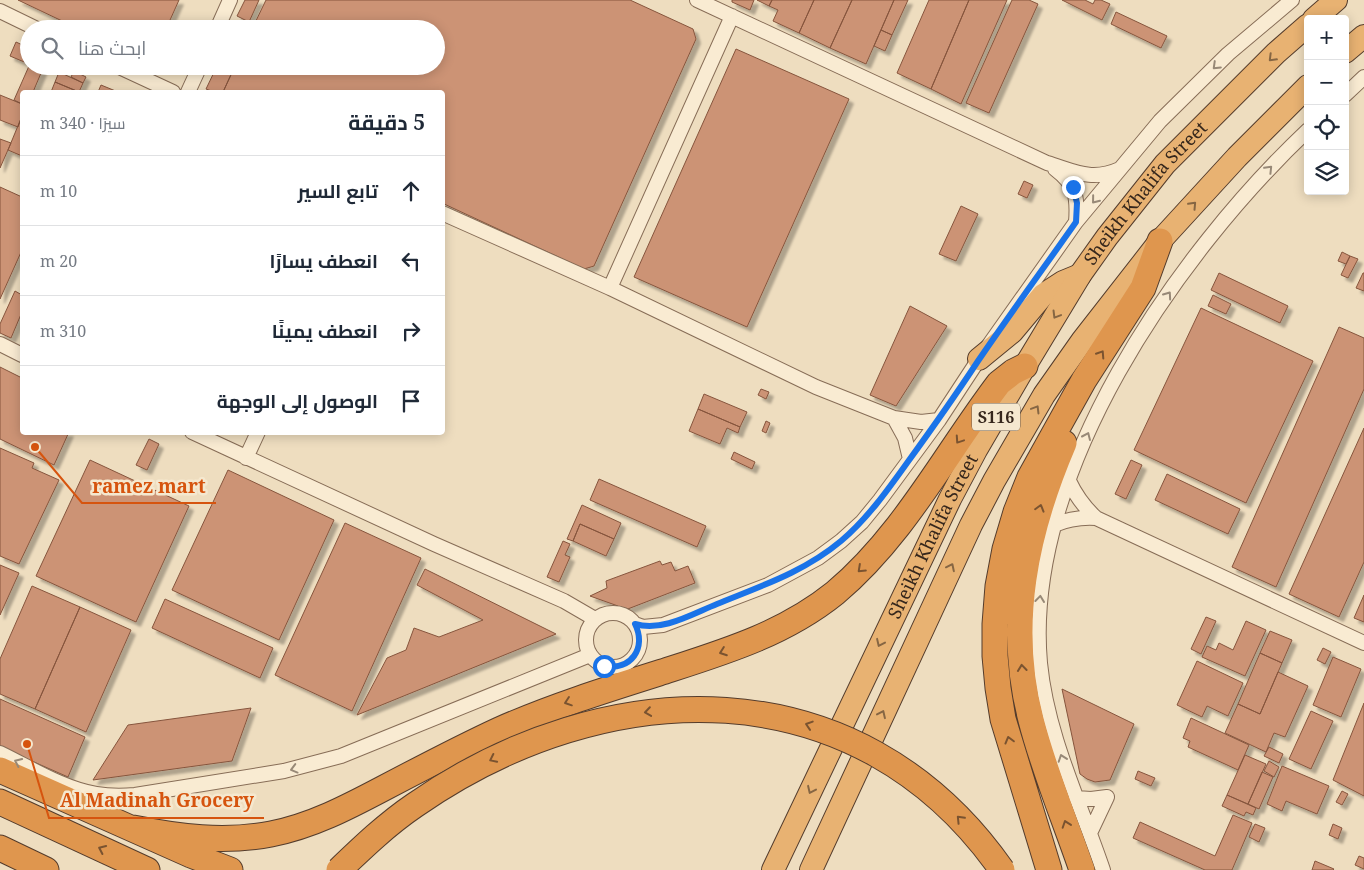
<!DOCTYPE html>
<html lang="ar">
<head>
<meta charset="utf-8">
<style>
	body { margin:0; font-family:"Noto Serif",Cairo,serif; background:#f2f2f3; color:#1f2937; direction:rtl }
	.controls { position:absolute; right:15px; top:15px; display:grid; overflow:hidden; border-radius:5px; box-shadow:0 2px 12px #0003 }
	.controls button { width:45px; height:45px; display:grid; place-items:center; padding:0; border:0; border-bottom:1px solid #e0e1e3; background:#fff; color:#1f2937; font:25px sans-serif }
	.stop { position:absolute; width:15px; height:15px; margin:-11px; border:4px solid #1a73e8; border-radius:50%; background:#fff }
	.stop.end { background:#1a73e8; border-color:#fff; box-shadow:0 1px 5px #0008 }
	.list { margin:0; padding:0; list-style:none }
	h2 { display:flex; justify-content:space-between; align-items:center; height:65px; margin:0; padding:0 20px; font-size:21px }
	h2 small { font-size:16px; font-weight:400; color:#747a83 }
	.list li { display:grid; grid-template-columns:32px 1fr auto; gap:15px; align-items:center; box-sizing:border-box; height:70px; padding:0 20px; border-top:1px solid #e0e1e3 }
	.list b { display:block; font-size:19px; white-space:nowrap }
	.list em { font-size:16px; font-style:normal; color:#747a83 }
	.icon { flex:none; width:28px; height:28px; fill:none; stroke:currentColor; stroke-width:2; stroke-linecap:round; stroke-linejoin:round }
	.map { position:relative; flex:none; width:1364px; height:870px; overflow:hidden; direction:ltr }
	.search { position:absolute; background:#fff; box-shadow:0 2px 12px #0003; left:20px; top:20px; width:425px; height:55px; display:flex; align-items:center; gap:12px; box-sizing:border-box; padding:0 18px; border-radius:28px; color:#747a83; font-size:19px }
	.panel { position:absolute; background:#fff; box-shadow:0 2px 12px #0003; left:20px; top:90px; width:425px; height:345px; border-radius:5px; direction:rtl }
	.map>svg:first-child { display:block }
	.building { fill:#cc9375; stroke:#86553d; filter:url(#shadow) }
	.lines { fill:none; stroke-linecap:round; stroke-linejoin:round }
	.minor-casing { stroke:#876d57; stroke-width:16 }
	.trunk-casing { stroke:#543c2c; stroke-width:24 }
	.motorway-casing { stroke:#543c2c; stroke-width:27 }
	.minor { stroke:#f9ebd2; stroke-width:14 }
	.trunk { stroke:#e8b272; stroke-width:22 }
	.motorway { stroke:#df964e; stroke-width:25 }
	.motorway-bridge-casing { stroke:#543c2c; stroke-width:27; stroke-linecap:butt }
	.motorway-bridge { stroke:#df964e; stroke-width:25 }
	.oneway { stroke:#866643 }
	.oneway2 { stroke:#988977 }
	.oneway3 { stroke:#7a5330 }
	.route { stroke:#1a73e8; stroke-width:6 }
	.labels { text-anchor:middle; stroke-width:5; stroke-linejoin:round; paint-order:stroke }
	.shield { fill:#f5e8cf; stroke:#6f6152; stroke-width:1 }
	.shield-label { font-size:16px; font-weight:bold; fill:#36271c }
	.street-label { font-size:18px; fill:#36271c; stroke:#f5e8cf }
	.leader { fill:none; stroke:#d6540e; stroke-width:2 }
	.callout-dot { fill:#d6540e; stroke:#f5e8cf; stroke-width:2 }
	.callout-label { font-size:19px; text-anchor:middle; font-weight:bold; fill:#d6540e; stroke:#f5e8cf; stroke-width:5; stroke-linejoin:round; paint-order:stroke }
</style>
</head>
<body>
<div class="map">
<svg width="1364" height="870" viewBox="0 0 1364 870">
	<defs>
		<filter id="shadow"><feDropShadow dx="4.5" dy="4.5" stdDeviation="1" flood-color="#0004"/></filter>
	</defs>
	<rect width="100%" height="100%" fill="#eeddbf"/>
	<!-- building -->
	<path class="building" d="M 18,0 L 179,0 L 166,29 L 79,29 Z
		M 245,0 L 259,0 L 249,22 L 237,16 Z
		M 266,0 L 630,0 L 693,29 L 696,39 L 594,266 L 584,269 L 442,203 L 442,92 L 223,92 L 235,66 L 436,66 L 436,29 L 252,29 Z
		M 732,0 L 754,0 L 750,10 L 732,2 Z
		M 757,0 L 772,0 L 769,6 Z
		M 772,0 L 814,0 L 799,33 L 773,21 L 778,10 L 769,6 Z
		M 814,0 L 852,0 L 830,48 L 799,33 Z
		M 852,0 L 894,0 L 866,64 L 830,48 Z
		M 894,0 L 908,0 L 892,35 L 881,30 Z
		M 929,0 L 969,0 L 931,89 L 897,73 Z
		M 969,0 L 1007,0 L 961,104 L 931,89 Z
		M 1012,0 L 1029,0 L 1038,4 L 989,113 L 966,103 Z
		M 1062,0 L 1085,0 L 1093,4 L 1095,0 L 1101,0 L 1110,4 L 1102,20 Z
		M 1116,12 L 1167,36 L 1161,48 L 1111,24 Z
		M 881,30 L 892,35 L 885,51 L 874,46 Z
		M 16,42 L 29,48 L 29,64 L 10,56 Z
		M 736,49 L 849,99 L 747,327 L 634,277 Z
		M 29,66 L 44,66 L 33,92 L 22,92 L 22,104 L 14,100 Z
		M 217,66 L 235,66 L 223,92 L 214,92 L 206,89 Z
		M 74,71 L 86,77 L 83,83 L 71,77 Z
		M 59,72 L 83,83 L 79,92 L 55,82 Z
		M 55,82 L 79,92 L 51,92 Z
		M 101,85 L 118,92 L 98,92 Z
		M 0,95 L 22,104 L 22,116 L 18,127 L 0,120 Z
		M 22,116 L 22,156 L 8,150 Z
		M 0,139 L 11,143 L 0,168 Z
		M 1024,181 L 1033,185 L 1027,198 L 1018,194 Z
		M 0,187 L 22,197 L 22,250 L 0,299 Z
		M 961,206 L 978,214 L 956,261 L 939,254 Z
		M 1342,252 L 1350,256 L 1346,264 L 1338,261 Z
		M 1350,256 L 1358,259 L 1348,278 L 1341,275 Z
		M 1219,273 L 1288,306 L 1280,323 L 1211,290 Z
		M 1363,273 L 1364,273 L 1364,291 L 1356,288 Z
		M 15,291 L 22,295 L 22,312 L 11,338 L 0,333 L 0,324 Z
		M 1213,295 L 1231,304 L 1226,314 L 1208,306 Z
		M 910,306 L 947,326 L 896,406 L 870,395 Z
		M 1201,308 L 1313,361 L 1246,503 L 1134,450 Z
		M 1339,327 L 1364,338 L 1364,389 L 1276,587 L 1232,567 Z
		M 0,367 L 22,378 L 22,432 L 69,432 L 54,465 L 0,439 Z
		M 761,389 L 769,392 L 766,399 L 758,395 Z
		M 704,394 L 747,412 L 740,427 L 698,409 Z
		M 698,409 L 740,427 L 738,433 L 727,428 L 720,444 L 689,431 Z
		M 766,421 L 770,423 L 766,433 L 762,431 Z
		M 1364,428 L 1364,562 L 1339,617 L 1289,594 Z
		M 149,439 L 159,444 L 147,470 L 136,465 Z
		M 0,448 L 34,463 L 32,468 L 59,480 L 19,564 L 0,556 Z
		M 734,452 L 755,462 L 752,469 L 731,459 Z
		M 90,460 L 189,506 L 136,622 L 36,576 Z
		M 1131,460 L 1142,465 L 1126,499 L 1115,494 Z
		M 228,470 L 334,520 L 279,640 L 172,590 Z
		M 1167,474 L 1240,509 L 1228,534 L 1155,500 Z
		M 599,479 L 706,526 L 697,547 L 590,500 Z
		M 582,505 L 621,523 L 614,539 L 580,524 L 573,541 L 567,539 Z
		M 345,523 L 421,558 L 352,711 L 275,675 Z
		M 580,524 L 614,539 L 606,556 L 573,541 Z
		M 563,541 L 570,544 L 565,555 L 570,557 L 559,582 L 547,577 Z
		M 660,561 L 662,565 L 671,562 L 675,571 L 688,566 L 695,583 L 620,612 L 618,606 L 590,596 L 607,588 L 606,581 Z
		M 0,565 L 19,573 L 0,615 Z
		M 425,569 L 556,634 L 357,715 L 387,658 L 406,650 L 414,628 L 439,637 L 483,620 L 417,585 Z
		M 32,586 L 80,607 L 35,709 L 0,694 L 0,659 Z
		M 1364,595 L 1364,622 L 1354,618 Z
		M 165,599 L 273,648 L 260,678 L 152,628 Z
		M 80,607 L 131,630 L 86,732 L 35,709 Z
		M 1206,617 L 1216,621 L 1201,654 L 1191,649 Z
		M 1246,621 L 1266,630 L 1245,676 L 1202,657 L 1207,646 L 1216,650 L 1219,643 L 1233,650 Z
		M 1270,631 L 1292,640 L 1282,663 L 1260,653 Z
		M 1323,648 L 1331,652 L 1325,664 L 1317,660 Z
		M 1260,653 L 1282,663 L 1260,714 L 1238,704 Z
		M 1333,657 L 1361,669 L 1341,717 L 1313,705 Z
		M 1197,661 L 1243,683 L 1228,716 L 1207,706 L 1202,717 L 1177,705 Z
		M 1278,672 L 1308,686 L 1285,737 L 1274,733 L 1266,752 L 1225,733 L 1238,704 L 1260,714 Z
		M 1062,689 L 1134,724 L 1110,780 L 1095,782 L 1087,779 L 1080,774 Z
		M 0,699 L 85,737 L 68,777 L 0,747 Z
		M 1364,703 L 1364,796 L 1333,780 Z
		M 251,708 L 232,761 L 93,780 L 128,725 Z
		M 1311,711 L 1333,721 L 1311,769 L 1289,759 Z
		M 1191,718 L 1249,745 L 1238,770 L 1188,747 L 1190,741 L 1183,738 Z
		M 1269,747 L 1283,754 L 1279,763 L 1264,756 Z
		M 1245,755 L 1266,764 L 1248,804 L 1227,795 Z
		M 1269,761 L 1279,767 L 1274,777 L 1264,771 Z
		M 1282,766 L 1329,786 L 1317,814 L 1286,801 L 1282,811 L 1267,804 Z
		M 1138,771 L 1155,778 L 1151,786 L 1135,779 Z
		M 1262,772 L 1273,777 L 1259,809 L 1248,804 Z
		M 1342,791 L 1348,794 L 1342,805 L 1336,802 Z
		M 1227,795 L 1256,808 L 1253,815 L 1246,812 L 1244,816 L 1222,806 Z
		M 1233,815 L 1252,823 L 1232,870 L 1205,870 L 1133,838 L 1140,822 L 1215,856 Z
		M 1255,824 L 1265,828 L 1259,842 L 1249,837 Z
		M 1333,824 L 1342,828 L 1338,839 L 1329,835 Z
		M 1359,856 L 1364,858 L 1364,869 L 1355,865 Z
		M 1315,861 L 1334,869 L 1333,870 L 1312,870 Z"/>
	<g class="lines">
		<defs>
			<path id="minor" d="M 697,0 L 1047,163 C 1074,171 1091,182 1120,169
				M 0,11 L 37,29
				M 217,29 L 230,0
				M 117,66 L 173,92
				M 188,92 L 200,66
				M 1345,95 L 1364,77
				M 1055,169 C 1076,185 1078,197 1076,222
				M 442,213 L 610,288 L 816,387 L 894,418 L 921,422 L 939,420
				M 610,288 L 732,16
				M 0,344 L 22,355
				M 894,418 L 905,438 L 910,459
				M 192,432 L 434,544 L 564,601 L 595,619
				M 246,458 L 258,432
				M 1069,481 C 1076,496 1084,507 1096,518 L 1364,643
				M 1054,525 C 1068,519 1080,517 1096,518
				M586 640a27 27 0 1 1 54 0a27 27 0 1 1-54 0Z
				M 635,624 L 643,627 L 663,625 L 768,585 L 818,558 L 841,541 L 862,522 L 880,500 L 939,420 L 979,359 L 1076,222 L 1160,121 L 1228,54 L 1292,0
				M 0,753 C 31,768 62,788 96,794 C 109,796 122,796 135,795 L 284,771 L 341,756 L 590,655
				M 1076,798 L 1091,799 L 1107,797
				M 1090,833 L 1107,797
				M 1103,870 C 1080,802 1047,735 1040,663 C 1023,474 1177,254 1308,130"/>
			<g id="trunk">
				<path d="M 1314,19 L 1336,0"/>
				<path d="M 1345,52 L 1364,36"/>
				<path d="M 979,359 L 1012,332 L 1043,295 L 1063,282 L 1080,275"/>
				<path id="s1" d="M 773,870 L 950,499 L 976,450 L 1025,366 L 1080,275 L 1107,237 L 1165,164 L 1276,53 L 1308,25"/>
				<path d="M 811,870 L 971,525 L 994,481 L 1044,395 L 1082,341 L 1160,241 L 1237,157 L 1308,86"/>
			</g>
			<path id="motorway" d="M 1064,443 C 1026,532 1006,624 1031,720 C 1044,771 1065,820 1082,870
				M 0,770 L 191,855 L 230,870
				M 0,802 L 147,870
				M 133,828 C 179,837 224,843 271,834 C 312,826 348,807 384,788 C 422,768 460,748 499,730 C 551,707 605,690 659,673 C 721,653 783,635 835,593 C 904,535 945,454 999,383 L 1013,372 L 1025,366
				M 0,848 L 46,870
				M 1049,870 L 1003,719 L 998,688 L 995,656 L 995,624 L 998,586 L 1005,549 L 1016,512 L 1030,477 L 1084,380 L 1143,288 L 1160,241"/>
		</defs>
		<!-- minor casing -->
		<use href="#minor" class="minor-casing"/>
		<!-- trunk casing -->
		<use href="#trunk" class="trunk-casing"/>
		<!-- motorway casing -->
		<use href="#motorway" class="motorway-casing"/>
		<!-- minor -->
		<use href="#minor" class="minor"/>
		<!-- trunk -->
		<use href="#trunk" class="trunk"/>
		<!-- motorway -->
		<use href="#motorway" class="motorway"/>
		<defs>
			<path id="motorway-bridge" d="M 339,870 C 363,847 387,824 415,805 C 606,672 858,664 1002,870"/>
		</defs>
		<!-- motorway-bridge casing -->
		<use href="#motorway-bridge" class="motorway-bridge-casing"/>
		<!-- motorway-bridge -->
		<use href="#motorway-bridge" class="motorway-bridge"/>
	</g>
	<!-- one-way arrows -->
	<defs><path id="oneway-chevron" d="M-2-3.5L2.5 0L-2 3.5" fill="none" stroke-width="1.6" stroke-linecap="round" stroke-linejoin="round" transform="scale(1.25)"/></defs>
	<g class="oneway">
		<use href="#oneway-chevron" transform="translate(1272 58) rotate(135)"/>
		<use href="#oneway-chevron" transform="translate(1193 205) rotate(-47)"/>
		<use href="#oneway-chevron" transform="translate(1056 315) rotate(121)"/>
		<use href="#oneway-chevron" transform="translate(1036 409) rotate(-59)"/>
		<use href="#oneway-chevron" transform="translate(951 567) rotate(-64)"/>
		<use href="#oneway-chevron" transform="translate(880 643) rotate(115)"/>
		<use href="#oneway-chevron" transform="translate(882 714) rotate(-65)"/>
		<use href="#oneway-chevron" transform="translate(811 790) rotate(115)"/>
	</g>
	<g class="oneway2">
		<use href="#oneway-chevron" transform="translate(1216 66) rotate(136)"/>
		<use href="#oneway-chevron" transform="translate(1269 169) rotate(-46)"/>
		<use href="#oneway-chevron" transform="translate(1095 200) rotate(129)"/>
		<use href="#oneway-chevron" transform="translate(1168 295) rotate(-55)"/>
		<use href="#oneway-chevron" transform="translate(1087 436) rotate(-66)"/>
		<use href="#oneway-chevron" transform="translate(1040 599) rotate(-83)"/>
		<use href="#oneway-chevron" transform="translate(1062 758) rotate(-109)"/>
		<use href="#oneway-chevron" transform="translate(18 762) rotate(-155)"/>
		<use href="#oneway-chevron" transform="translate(294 769) rotate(165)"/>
	</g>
	<g class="oneway3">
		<use href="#oneway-chevron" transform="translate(1101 354) rotate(-57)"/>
		<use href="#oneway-chevron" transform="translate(959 440) rotate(124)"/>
		<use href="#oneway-chevron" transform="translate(1040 508) rotate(-74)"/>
		<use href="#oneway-chevron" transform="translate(861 569) rotate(137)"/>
		<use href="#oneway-chevron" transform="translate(723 652) rotate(160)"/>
		<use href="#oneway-chevron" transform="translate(1022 668) rotate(-96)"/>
		<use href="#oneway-chevron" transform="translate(568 702) rotate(161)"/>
		<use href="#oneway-chevron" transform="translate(648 712) rotate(172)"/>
		<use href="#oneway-chevron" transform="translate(809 725) rotate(-162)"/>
		<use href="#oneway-chevron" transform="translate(1009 740) rotate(-105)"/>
		<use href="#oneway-chevron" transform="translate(493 759) rotate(154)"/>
		<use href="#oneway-chevron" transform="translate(960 819) rotate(-134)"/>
		<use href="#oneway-chevron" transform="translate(1066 824) rotate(-109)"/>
		<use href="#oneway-chevron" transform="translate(102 849) rotate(-155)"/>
	</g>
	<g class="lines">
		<!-- route -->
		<path class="route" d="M 604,666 C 631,671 647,648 635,624 C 663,632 692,614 717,604 C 761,586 804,572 841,541 C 867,519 887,491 907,463 C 931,430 955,396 978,361 C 1010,314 1043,269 1076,222 L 1077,203 L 1073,187"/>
	</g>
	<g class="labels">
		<!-- shield labels -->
		<rect class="shield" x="972" y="403.5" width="48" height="27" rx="4"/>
		<g class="shield-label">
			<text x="996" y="423">S116</text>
		</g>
		<!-- street labels -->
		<g class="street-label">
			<text dy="6" stroke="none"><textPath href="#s1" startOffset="775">Sheikh Khalifa Street</textPath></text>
			<text dy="6" stroke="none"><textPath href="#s1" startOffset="370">Sheikh Khalifa Street</textPath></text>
		</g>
	</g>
	<!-- callouts -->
	<path class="leader" d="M35 447L82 503H216M27 744L49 818H264"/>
	<g class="callout-dot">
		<circle cx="35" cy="447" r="5"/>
		<circle cx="27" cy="744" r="5"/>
	</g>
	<g class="callout-label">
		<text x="149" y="493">ramez mart</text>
		<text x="157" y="807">Al Madinah Grocery</text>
	</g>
</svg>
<div class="controls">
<button>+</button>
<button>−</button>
<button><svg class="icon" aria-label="locate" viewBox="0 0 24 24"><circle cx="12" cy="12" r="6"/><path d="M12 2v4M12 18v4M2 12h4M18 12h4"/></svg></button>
<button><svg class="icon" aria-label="layers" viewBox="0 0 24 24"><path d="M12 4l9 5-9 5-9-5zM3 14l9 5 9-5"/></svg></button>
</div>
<div class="stop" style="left:604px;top:666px"></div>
<div class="stop end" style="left:1073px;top:187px"></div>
<div class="search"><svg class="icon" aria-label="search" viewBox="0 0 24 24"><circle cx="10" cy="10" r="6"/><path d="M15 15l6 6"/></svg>ابحث هنا</div>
<section class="panel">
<h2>5 دقيقة<small>سيرًا · 340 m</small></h2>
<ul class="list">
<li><svg class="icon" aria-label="ahead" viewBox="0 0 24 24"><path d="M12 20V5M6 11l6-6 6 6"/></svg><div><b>تابع السير</b></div><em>10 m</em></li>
<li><svg class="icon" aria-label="left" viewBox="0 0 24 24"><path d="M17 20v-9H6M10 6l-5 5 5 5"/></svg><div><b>انعطف يسارًا</b></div><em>20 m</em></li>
<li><svg class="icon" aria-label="right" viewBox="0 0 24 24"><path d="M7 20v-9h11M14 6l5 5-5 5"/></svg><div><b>انعطف يمينًا</b></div><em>310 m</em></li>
<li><svg class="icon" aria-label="arrive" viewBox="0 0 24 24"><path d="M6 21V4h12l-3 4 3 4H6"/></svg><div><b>الوصول إلى الوجهة</b></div></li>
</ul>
</section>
</div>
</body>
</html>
